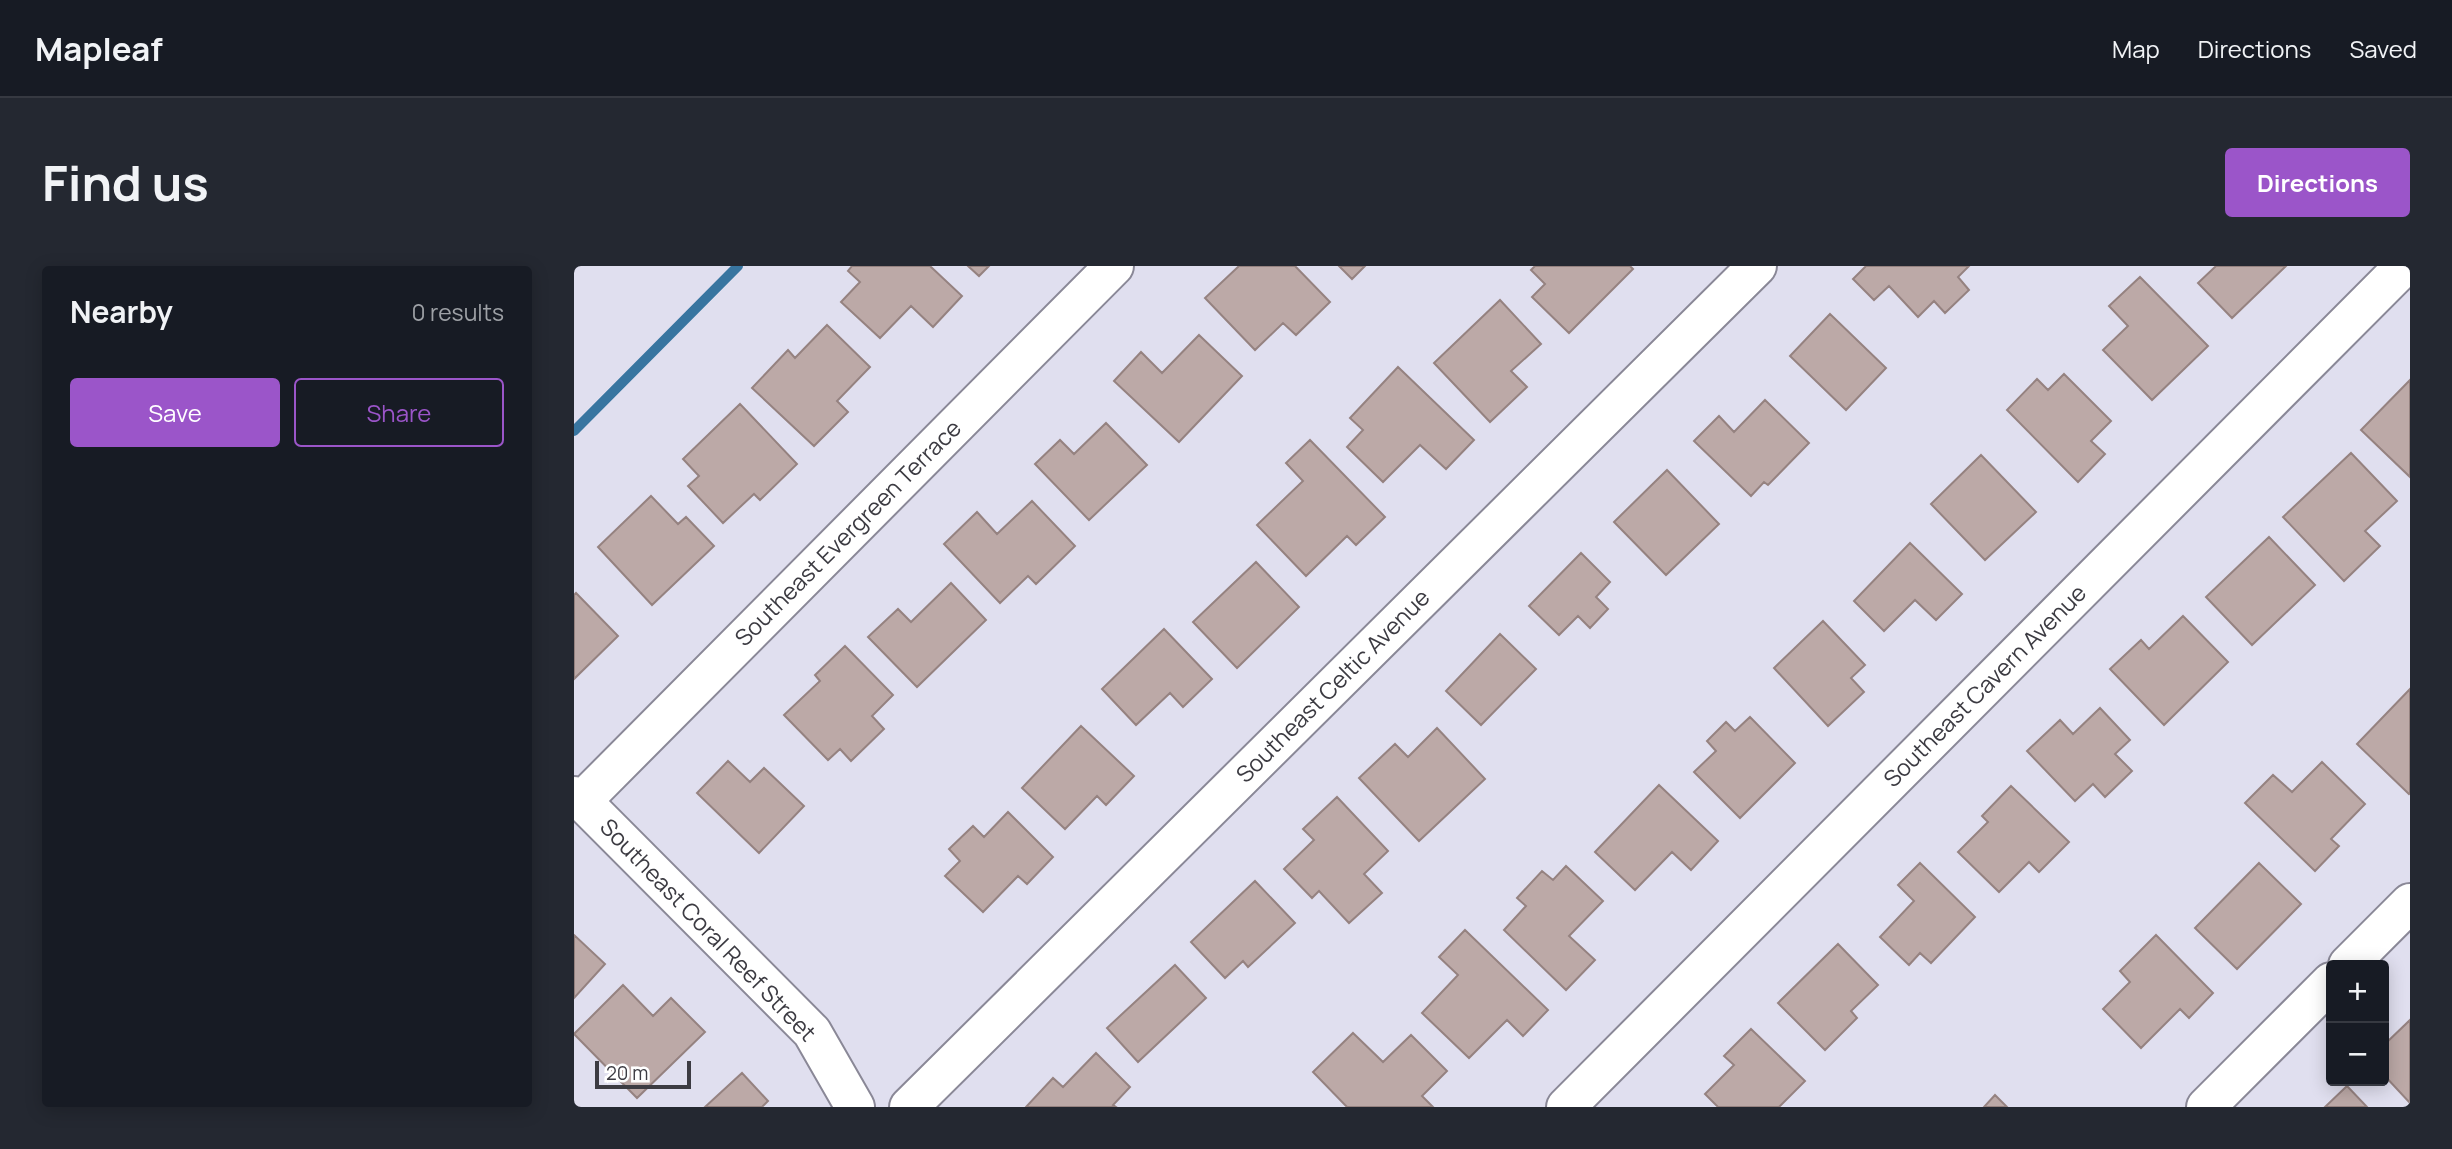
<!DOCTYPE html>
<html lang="en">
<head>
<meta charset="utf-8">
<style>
	body { margin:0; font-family:Manrope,sans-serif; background:#242831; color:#f1f3f6 }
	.controls { position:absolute; right:21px; bottom:21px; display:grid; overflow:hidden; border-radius:7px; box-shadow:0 4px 18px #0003 }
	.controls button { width:63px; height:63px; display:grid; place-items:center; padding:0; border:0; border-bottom:2px solid #363941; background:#171b24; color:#f1f3f6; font:35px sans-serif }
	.scale { position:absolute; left:21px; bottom:18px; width:96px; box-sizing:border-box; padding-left:7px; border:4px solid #3c3b42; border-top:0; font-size:19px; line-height:24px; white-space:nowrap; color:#3c3b42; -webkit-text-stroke:5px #fff; paint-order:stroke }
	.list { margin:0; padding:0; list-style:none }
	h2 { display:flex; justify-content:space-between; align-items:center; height:91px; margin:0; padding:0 28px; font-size:30px }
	h2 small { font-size:23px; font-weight:400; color:#9ea1a6 }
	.actions { display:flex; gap:14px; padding:21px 28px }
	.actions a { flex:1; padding:16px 0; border:2px solid #9b55c9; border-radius:7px; text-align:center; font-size:24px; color:#9b55c9 }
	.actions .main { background:#9b55c9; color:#fff }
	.map { position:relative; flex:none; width:1836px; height:841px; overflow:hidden; border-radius:7px }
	header { display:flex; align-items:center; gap:42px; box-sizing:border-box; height:98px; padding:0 35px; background:#171b24; border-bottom:2px solid #363941 }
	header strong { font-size:33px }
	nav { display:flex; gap:38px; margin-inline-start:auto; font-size:24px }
	.intro { display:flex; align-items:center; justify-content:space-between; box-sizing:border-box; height:168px; padding:0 42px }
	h1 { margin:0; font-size:49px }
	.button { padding:18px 32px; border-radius:7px; background:#9b55c9; color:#fff; font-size:24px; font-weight:700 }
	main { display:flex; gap:42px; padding:0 42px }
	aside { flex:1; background:#171b24; border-radius:7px; box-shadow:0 4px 18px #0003 }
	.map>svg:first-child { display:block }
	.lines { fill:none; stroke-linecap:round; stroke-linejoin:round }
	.stream { stroke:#3875a0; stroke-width:10 }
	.building { fill:#bca9a7; stroke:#958280; stroke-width:2 }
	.minor-casing { stroke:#8a8897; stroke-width:42 }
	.minor { stroke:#fff; stroke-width:38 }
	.labels { text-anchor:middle; stroke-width:6; stroke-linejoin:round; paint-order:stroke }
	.street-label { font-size:23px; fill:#3c3b42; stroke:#fff }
</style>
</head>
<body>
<header>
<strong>Mapleaf</strong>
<nav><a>Map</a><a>Directions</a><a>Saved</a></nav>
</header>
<div class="intro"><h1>Find us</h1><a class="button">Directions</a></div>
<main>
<aside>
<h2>Nearby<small>0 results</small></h2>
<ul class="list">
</ul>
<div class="actions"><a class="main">Save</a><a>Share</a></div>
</aside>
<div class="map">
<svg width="1836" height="841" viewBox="0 0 1836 841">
	<rect width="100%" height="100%" fill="#e0dfef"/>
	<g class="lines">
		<!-- stream -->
		<path class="stream" d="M 0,165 L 164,0"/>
	</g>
	<!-- building -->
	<path class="building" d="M 278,0 L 356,0 L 388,30 L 359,61 L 337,40 L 306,72 L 267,36 L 286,16 L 274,5 Z
		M 394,0 L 415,0 L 405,10 Z
		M 665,0 L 721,0 L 756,36 L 722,69 L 709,57 L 681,84 L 631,32 Z
		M 765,0 L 791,0 L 778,13 Z
		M 961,0 L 1056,0 L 1059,3 L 995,67 L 958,31 L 971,18 L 957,4 Z
		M 1292,0 L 1395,0 L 1384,11 L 1395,24 L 1371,47 L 1360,35 L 1344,51 L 1315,20 L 1300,34 L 1279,13 Z
		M 1642,0 L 1712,0 L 1658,52 L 1624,17 Z
		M 1566,11 L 1634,80 L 1578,134 L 1529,84 L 1554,60 L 1535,40 Z
		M 926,34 L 967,78 L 937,105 L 953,121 L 916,156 L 860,97 Z
		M 1256,48 L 1312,102 L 1272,144 L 1216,90 Z
		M 253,59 L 296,101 L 263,135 L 274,146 L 240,180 L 178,122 L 214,84 L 221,92 Z
		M 625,69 L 668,110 L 605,176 L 540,115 L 567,86 L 588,107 Z
		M 824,101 L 900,174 L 872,203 L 846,179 L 809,216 L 773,181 L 789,164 L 776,152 Z
		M 1490,108 L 1537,155 L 1517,175 L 1531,188 L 1504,216 L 1433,144 L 1463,113 L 1474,124 Z
		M 1836,114 L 1836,211 L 1787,164 Z
		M 1191,134 L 1235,177 L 1194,219 L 1190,216 L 1177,230 L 1120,175 L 1145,150 L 1160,166 Z
		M 166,138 L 223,198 L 186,234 L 180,228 L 149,257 L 114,220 L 125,210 L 109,193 Z
		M 532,157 L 573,199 L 515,254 L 461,198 L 486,174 L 500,188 Z
		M 736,174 L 811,251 L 782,279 L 773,270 L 732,310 L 683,259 L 729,215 L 712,197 Z
		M 1777,187 L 1823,235 L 1791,265 L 1806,280 L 1770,315 L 1709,251 Z
		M 1407,189 L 1462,246 L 1411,294 L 1357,238 Z
		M 1093,204 L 1145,258 L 1092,309 L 1040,256 Z
		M 77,230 L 104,258 L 112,251 L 140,280 L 78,339 L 24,281 Z
		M 458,235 L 501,280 L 462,318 L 454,310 L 426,337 L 370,278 L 403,246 L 423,268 Z
		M 1695,271 L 1741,319 L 1678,379 L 1632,331 Z
		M 1336,277 L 1388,328 L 1362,354 L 1341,334 L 1310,365 L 1280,335 Z
		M 1007,287 L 1036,316 L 1022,331 L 1034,343 L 1016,362 L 1004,350 L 985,369 L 955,340 Z
		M 682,296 L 725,341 L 663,402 L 619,356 Z
		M 377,317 L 412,354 L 343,421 L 294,371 L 324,343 L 337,356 Z
		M 2,327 L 44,370 L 0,413 L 0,329 Z
		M 1609,350 L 1654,396 L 1590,459 L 1536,403 L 1567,374 L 1575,383 Z
		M 1249,355 L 1291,399 L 1277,412 L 1290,426 L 1254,460 L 1200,402 Z
		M 590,363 L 638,413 L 609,441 L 596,427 L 562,459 L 528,423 Z
		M 926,368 L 962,403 L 907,459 L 872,425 Z
		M 271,380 L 319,429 L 298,450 L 310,463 L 277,495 L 266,483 L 254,494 L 210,449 L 246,415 L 241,409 Z
		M 1836,423 L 1836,527 L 1835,528 L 1783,478 Z
		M 1526,442 L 1556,474 L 1541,488 L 1558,505 L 1531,531 L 1519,518 L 1501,535 L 1453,485 L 1486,454 L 1499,468 Z
		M 1176,451 L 1221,497 L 1166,552 L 1120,506 L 1142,485 L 1133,475 L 1152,456 L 1161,465 Z
		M 507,460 L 560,510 L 532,539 L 523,530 L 491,563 L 448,522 Z
		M 863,462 L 911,513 L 845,575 L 785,512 L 821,478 L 834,491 Z
		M 154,495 L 176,516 L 190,502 L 230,540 L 185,587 L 123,527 Z
		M 1748,496 L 1791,538 L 1757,573 L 1765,580 L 1741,605 L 1671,537 L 1699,509 L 1718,526 Z
		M 1085,519 L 1144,575 L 1117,604 L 1098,586 L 1061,624 L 1021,586 Z
		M 1437,520 L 1495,576 L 1465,606 L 1455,596 L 1425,626 L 1384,586 L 1414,556 L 1408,550 Z
		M 763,531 L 814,585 L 790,608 L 808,627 L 775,657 L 745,625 L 738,632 L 710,603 L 740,574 L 729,563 Z
		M 434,546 L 479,591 L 453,618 L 444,610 L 409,646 L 371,610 L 386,595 L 375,583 L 399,560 L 410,571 Z
		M 1346,597 L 1401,651 L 1357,697 L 1346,687 L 1335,699 L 1306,671 L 1340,635 L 1324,619 Z
		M 1685,597 L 1727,638 L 1663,703 L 1621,662 Z
		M 992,600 L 1029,635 L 995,670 L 1021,694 L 992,724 L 930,664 L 952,640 L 943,632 L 968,605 L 979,614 Z
		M 681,615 L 721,657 L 674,701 L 669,695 L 651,712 L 617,676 Z
		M 891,664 L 974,744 L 949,770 L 933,754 L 895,792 L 848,747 L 884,709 L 865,691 Z
		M 0,669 L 31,698 L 0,732 Z
		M 1582,669 L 1639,727 L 1615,752 L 1606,743 L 1567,782 L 1529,743 L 1556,716 L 1546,705 Z
		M 1264,678 L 1304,719 L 1277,745 L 1283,752 L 1251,784 L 1204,737 Z
		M 601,699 L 632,732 L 564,796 L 533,762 Z
		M 49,719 L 79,750 L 97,732 L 131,766 L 63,832 L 0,768 Z
		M 1836,754 L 1836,837 L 1810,809 L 1810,779 Z
		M 1177,763 L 1231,815 L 1205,841 L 1144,841 L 1131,828 L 1160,799 L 1150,790 Z
		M 779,767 L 809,796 L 837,769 L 873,805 L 848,830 L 859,841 L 773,841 L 739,806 Z
		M 522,787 L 556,821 L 539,839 L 542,841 L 452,841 L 479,812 L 489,821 Z
		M 168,807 L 194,835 L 188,841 L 131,841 Z
		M 1773,820 L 1793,841 L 1751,841 Z
		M 1421,829 L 1433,841 L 1410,841 Z"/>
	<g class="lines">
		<defs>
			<path id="minor" d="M 0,530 L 8,535 L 238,766 L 281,841
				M 8,535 L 540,0
				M 1774,699 L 1836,637
				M 335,841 L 1183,0
				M 992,841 L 1830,0
				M 1632,841 L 1757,716"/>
		</defs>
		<!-- minor casing -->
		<use href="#minor" class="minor-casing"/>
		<!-- minor -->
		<use href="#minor" class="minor"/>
	</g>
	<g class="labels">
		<!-- street labels -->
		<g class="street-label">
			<text transform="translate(274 267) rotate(-45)" y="8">Southeast Evergreen Terrace</text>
			<text transform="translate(759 420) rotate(-45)" y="8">Southeast Celtic Avenue</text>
			<text transform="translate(1411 420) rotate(-45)" y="8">Southeast Cavern Avenue</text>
			<text transform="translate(134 664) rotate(46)" y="8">Southeast Coral Reef Street</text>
		</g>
	</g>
</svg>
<div class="controls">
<button>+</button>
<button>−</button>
</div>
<div class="scale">20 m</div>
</div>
</main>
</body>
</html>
